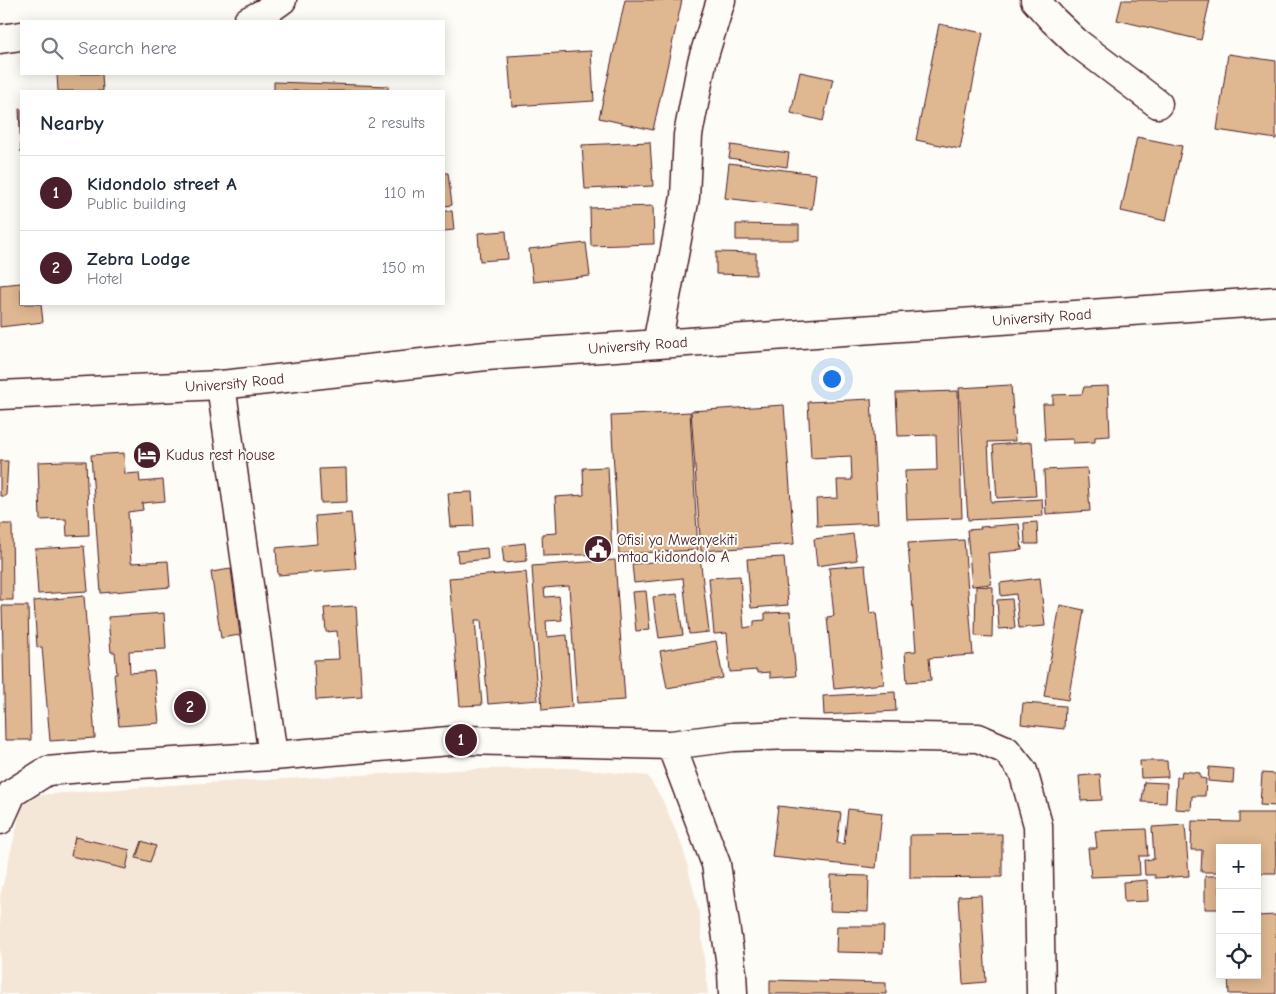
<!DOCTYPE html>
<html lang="en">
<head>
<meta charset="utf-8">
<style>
	body { margin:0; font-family:"Comic Neue",sans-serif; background:#f6f6f7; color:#1f2937 }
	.controls { position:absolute; right:15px; bottom:15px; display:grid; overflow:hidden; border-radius:0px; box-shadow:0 2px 12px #0003 }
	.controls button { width:45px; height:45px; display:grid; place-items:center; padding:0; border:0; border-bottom:1px solid #e0e1e3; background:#fff; color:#1f2937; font:25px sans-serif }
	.you { position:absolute; left:831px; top:378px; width:18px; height:18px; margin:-12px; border:4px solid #fff; border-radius:50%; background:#1a73e8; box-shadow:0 0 0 8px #1a73e833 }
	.badge { display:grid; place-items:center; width:32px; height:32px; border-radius:50%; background:#4a1f2b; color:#fff; font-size:16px; font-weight:700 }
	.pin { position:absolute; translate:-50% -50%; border:2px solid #fff; box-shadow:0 1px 5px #0006 }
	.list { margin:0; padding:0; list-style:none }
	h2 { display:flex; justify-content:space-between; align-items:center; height:65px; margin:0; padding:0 20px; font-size:21px }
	h2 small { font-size:16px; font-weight:400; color:#747a83 }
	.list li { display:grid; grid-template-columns:32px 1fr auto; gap:15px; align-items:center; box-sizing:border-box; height:75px; padding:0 20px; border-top:1px solid #e0e1e3 }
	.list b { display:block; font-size:19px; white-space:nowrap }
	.list p { margin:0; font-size:16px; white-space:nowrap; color:#747a83 }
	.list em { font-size:16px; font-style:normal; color:#747a83 }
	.icon { flex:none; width:28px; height:28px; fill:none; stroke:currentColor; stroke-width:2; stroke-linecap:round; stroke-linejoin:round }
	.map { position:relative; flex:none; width:1276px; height:994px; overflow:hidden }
	.search { position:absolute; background:#fff; box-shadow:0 2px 12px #0003; left:20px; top:20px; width:425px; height:55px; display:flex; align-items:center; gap:12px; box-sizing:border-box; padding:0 18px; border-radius:0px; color:#747a83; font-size:19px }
	.panel { position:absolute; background:#fff; box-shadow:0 2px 12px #0003; left:20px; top:90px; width:425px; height:215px; border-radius:0px }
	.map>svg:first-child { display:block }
	.built { fill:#f4e7d8 }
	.building { fill:#dfb790; stroke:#4a1f2b }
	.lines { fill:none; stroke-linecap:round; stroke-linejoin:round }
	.street-casing { stroke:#4a1f2b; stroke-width:31 }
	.secondary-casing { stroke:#4a1f2b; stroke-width:31 }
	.street { stroke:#fdfcf7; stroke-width:28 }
	.secondary { stroke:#fdfcf7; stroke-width:28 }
	.labels { text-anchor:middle; stroke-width:4; stroke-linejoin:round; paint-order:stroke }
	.street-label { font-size:15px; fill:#4a1f2b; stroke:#fdfcf7 }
	.poi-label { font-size:15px; fill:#4a1f2b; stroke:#fdfcf7; text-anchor:start }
</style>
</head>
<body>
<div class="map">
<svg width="1276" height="994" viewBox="0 0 1276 994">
	<rect width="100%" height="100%" fill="#fdfcf7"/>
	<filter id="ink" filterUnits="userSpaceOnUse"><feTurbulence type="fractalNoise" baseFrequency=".02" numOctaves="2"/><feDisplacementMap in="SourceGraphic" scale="10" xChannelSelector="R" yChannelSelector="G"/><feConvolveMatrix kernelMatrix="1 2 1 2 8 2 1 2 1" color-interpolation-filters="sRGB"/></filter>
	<g filter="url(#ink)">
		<!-- built -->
		<path class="built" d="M 572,768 L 648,776 L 663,801 L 683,848 L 699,912 L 708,994 L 0,994 L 0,897 L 24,796 L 186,784 L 478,769 Z"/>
		<!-- building -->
		<path class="building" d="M 625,0 L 682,0 L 653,130 L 599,118 Z
			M 1122,0 L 1210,0 L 1201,40 L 1117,20 Z
			M 939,24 L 983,33 L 960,149 L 916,140 Z
			M 591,51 L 594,101 L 512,106 L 508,56 Z
			M 1228,54 L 1276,61 L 1276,139 L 1217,130 Z
			M 800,72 L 833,79 L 823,121 L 791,113 Z
			M 57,74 L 102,74 L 103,91 L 58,91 Z
			M 274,82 L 388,86 L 388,91 L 274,91 Z
			M 19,109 L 21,109 L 21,152 Z
			M 1137,137 L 1182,146 L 1166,221 L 1121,211 Z
			M 650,142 L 653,186 L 585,189 L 582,145 Z
			M 731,145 L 789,153 L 787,167 L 729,158 Z
			M 729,163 L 816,174 L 812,209 L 725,198 Z
			M 444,173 L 448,173 L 452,205 L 444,206 Z
			M 653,206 L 654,244 L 591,246 L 590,208 Z
			M 444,211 L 452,211 L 454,230 L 444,231 Z
			M 736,224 L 799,225 L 799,240 L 736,240 Z
			M 506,231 L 508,259 L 480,261 L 478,233 Z
			M 586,243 L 590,276 L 533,282 L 529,249 Z
			M 716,252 L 756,253 L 756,275 L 716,274 Z
			M 21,283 L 21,304 L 41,304 L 43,322 L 0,327 L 0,285 Z
			M 1011,385 L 1015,441 L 988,442 L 991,502 L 1042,499 L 1043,516 L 968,520 L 959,388 Z
			M 1108,386 L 1110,436 L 1095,437 L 1095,442 L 1073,443 L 1073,439 L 1045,440 L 1043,404 L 1053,404 L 1053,395 L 1082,394 L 1084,387 Z
			M 958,391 L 962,518 L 907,520 L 905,471 L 937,470 L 936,435 L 898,436 L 896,393 Z
			M 871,399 L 878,523 L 817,526 L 816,499 L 838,498 L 837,480 L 852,480 L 851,456 L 811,458 L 808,402 Z
			M 784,405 L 794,544 L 701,551 L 691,411 Z
			M 690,412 L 698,550 L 619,554 L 611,416 Z
			M 1032,442 L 1036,496 L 997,498 L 993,445 Z
			M 124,453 L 125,474 L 139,473 L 140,482 L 163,480 L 165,501 L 142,503 L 143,510 L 128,512 L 131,563 L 168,561 L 170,587 L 101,593 L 91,455 Z
			M 0,461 L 8,461 L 6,496 L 0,496 Z
			M 64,461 L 86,461 L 89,535 L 67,536 L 66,519 L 40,520 L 38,462 Z
			M 608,467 L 612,554 L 543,556 L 542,534 L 557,533 L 555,497 L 584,495 L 583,468 Z
			M 346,468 L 347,502 L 321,503 L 319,469 Z
			M 1087,468 L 1090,511 L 1046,514 L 1044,470 Z
			M 472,492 L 474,526 L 451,527 L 448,493 Z
			M 351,513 L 356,569 L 278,575 L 276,548 L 317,544 L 315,516 Z
			M 1037,522 L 1038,544 L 1025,544 L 1024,523 Z
			M 0,524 L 12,524 L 13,600 L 0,600 Z
			M 1019,524 L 1022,550 L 988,553 L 991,584 L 972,586 L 967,530 L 981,529 L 980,527 Z
			M 853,534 L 857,560 L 817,566 L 814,539 Z
			M 964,540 L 973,655 L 929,658 L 931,680 L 907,682 L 905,652 L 916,651 L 908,543 Z
			M 525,543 L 527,561 L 504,563 L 502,546 Z
			M 84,546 L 88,591 L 38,594 L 35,549 Z
			M 487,548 L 488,559 L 458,562 L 457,551 Z
			M 700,557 L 709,632 L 689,634 L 683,578 L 634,583 L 632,564 Z
			M 784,557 L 788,605 L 751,608 L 747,559 Z
			M 615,560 L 625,700 L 577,703 L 569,586 L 544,588 L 545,597 L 559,596 L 562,620 L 546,621 L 547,637 L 567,635 L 572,707 L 542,710 L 532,566 Z
			M 865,565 L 870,613 L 876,612 L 884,684 L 834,689 L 827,617 L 834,616 L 829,568 Z
			M 231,569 L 240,635 L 221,638 L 211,572 Z
			M 526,572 L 538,700 L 488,704 L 481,620 L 475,620 L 482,705 L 460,706 L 449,578 Z
			M 740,576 L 744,628 L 754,626 L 754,621 L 765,620 L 765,613 L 790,612 L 796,676 L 770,678 L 770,672 L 757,673 L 757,670 L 730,672 L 727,633 L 714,634 L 709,578 Z
			M 1040,578 L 1045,626 L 1019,628 L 1016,594 L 1001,596 L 1000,583 Z
			M 976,586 L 993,587 L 992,637 L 975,636 Z
			M 646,591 L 650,630 L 636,631 L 632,592 Z
			M 677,594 L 683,635 L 659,638 L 653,597 Z
			M 84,596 L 95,738 L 50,741 L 42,647 L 37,647 L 34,601 Z
			M 1012,599 L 1015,628 L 999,629 L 997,600 Z
			M 1060,605 L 1084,610 L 1068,700 L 1044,696 Z
			M 2,606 L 28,606 L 31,740 L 5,740 Z
			M 356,606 L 362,697 L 316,700 L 314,660 L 339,659 L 337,631 L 326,632 L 324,608 Z
			M 164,613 L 166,649 L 129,651 L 130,673 L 154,671 L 159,723 L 119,726 L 114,674 L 117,674 L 115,652 L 111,652 L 108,617 Z
			M 716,641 L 723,678 L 667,688 L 660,651 Z
			M 895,692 L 896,711 L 824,715 L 823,696 Z
			M 1023,703 L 1065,706 L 1064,729 L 1021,724 Z
			M 1140,761 L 1167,761 L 1168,777 L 1141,778 Z
			M 1209,767 L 1234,769 L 1233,783 L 1208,781 Z
			M 1182,771 L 1200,773 L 1200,778 L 1206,779 L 1205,796 L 1192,796 L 1191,810 L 1175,809 L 1177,777 L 1181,777 Z
			M 1262,773 L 1276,774 L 1276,806 L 1260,805 Z
			M 1100,774 L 1102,800 L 1081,801 L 1079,776 Z
			M 1144,782 L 1167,783 L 1166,803 L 1142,802 Z
			M 778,806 L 841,813 L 837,843 L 844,844 L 848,809 L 882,813 L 876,868 L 772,857 Z
			M 1240,813 L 1275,813 L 1276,873 L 1257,873 L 1257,848 L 1220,848 L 1220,872 L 1201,872 L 1202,850 L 1191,850 L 1192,821 L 1240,822 Z
			M 1185,825 L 1189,876 L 1155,878 L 1155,875 L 1145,875 L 1144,860 L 1154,859 L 1152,827 Z
			M 1146,829 L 1148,856 L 1139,856 L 1140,875 L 1091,877 L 1088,848 L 1097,848 L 1095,831 Z
			M 1002,834 L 1002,877 L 910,878 L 910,835 Z
			M 75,837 L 130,850 L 126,869 L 71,856 Z
			M 142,841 L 156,846 L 150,862 L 136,858 Z
			M 831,875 L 869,876 L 868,912 L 830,911 Z
			M 1205,876 L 1220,876 L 1220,909 L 1205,909 Z
			M 1147,880 L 1148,901 L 1124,902 L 1123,882 Z
			M 981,895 L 986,982 L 963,984 L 958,896 Z
			M 1276,915 L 1276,994 L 1229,994 L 1228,975 L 1257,975 L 1257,916 Z
			M 837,926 L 884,926 L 883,953 L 836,952 Z
			M 770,980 L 886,983 L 886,994 L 770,994 Z"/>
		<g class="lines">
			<defs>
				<path id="street" d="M 1035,0 L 1053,20 L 1076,42 L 1158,104
					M 248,21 L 264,13 L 282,0
					M 0,39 L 21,36
					M 657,344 L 685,197 L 688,135 L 702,62 L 721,0
					M 221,385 L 273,756
					M 671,745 L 716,864 L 732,972 L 733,994
					M 0,820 L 12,793 L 47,771 L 106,766 L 273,756 L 461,740 L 671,745 L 733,737 L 795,735 L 978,738 L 1006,750 L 1023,771 L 1038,825 L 1041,994"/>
				<g id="secondary">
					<path id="s1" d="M 0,395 L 221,385 L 486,356 L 1276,301"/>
				</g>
			</defs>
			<!-- street casing -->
			<use href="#street" class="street-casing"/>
			<!-- secondary casing -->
			<use href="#secondary" class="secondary-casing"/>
			<!-- street -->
			<use href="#street" class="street"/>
			<!-- secondary -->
			<use href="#secondary" class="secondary"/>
		</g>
	</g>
	<!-- icons -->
	<defs>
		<symbol id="hotel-disc" viewBox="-11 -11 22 22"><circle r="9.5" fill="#4a1f2b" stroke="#fdfcf7"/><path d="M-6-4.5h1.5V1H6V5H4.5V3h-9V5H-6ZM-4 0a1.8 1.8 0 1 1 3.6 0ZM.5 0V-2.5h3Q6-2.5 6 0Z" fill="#fff"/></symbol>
		<symbol id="civic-disc" viewBox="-11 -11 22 22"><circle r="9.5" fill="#4a1f2b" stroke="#fdfcf7"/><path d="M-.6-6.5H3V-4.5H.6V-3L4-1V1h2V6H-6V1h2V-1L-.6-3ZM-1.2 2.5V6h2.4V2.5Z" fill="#fff"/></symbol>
	</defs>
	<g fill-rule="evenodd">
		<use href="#hotel-disc" x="131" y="439" width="32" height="32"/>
		<use href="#civic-disc" x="582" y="533" width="32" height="32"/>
	</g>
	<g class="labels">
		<!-- street labels -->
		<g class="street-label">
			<text dy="5" stroke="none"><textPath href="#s1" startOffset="1045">University Road</textPath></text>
			<text dy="5" stroke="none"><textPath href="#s1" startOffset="640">University Road</textPath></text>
			<text dy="5" stroke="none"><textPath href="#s1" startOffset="235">University Road</textPath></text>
		</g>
		<!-- poi labels -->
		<g class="poi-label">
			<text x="166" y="460">Kudus rest house</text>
			<text x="617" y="545">Ofisi ya Mwenyekiti<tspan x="617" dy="17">mtaa kidondolo A</tspan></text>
		</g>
	</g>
</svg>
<div class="controls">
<button>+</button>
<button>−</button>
<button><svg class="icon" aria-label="locate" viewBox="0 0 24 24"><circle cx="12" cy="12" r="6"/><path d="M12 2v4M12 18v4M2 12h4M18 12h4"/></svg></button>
</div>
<div class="you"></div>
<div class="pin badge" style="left:461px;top:740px">1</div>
<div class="pin badge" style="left:190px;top:707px">2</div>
<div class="search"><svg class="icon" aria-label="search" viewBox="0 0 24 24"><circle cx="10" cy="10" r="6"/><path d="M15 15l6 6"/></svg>Search here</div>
<section class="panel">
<h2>Nearby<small>2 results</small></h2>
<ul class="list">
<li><span class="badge">1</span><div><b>Kidondolo street A</b><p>Public building</p></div><em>110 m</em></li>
<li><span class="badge">2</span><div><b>Zebra Lodge</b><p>Hotel</p></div><em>150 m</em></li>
</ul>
</section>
</div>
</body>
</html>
